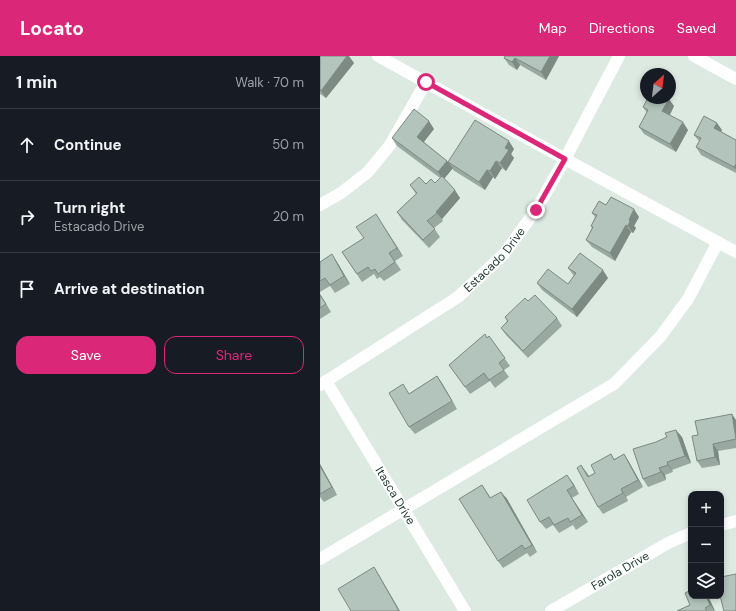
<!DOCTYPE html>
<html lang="en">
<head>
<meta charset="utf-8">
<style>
	body { margin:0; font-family:"DM Sans",sans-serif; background:#242831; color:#f1f3f6 }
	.controls { position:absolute; right:12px; bottom:12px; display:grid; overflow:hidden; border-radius:8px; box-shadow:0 2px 6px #0003 }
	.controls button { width:36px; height:36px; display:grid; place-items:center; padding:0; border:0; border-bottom:1px solid #363941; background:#171b24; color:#f1f3f6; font:20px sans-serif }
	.compass { position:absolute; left:320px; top:12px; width:36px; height:36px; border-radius:50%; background:#171b24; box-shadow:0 2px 6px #0003; rotate:28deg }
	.stop { position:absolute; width:12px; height:12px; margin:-9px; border:3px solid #db2777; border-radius:50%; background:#fff }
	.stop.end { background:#db2777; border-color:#fff; box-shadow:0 1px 4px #0008 }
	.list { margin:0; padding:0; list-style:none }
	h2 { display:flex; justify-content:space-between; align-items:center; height:52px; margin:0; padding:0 16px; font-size:17px }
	h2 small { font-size:13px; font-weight:400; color:#9ea1a6 }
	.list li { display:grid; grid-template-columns:26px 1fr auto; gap:12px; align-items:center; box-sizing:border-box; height:72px; padding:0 16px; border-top:1px solid #363941 }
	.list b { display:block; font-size:15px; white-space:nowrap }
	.list p { margin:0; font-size:13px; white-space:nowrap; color:#9ea1a6 }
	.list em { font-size:13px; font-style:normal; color:#9ea1a6 }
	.actions { display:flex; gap:8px; padding:12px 16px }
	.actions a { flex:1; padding:9px 0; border:1px solid #db2777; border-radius:12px; text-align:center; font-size:14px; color:#db2777 }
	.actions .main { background:#db2777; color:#fff }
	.icon { flex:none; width:22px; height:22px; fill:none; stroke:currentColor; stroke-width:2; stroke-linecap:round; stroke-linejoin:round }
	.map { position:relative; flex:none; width:416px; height:555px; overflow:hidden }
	header { display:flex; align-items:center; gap:24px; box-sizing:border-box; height:56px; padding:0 20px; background:#db2777; color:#fff }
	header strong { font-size:19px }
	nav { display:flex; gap:22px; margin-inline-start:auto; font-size:14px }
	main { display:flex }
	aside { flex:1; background:#171b24 }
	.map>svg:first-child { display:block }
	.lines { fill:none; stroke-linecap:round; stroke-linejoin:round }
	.minor { stroke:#fff; stroke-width:12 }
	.wall { fill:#99a9a1 }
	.shaded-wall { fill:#7d8983 }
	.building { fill:#b2c4bb; stroke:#7d8983 }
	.route { stroke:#db2777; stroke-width:5 }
	.labels { text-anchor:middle; stroke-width:3; stroke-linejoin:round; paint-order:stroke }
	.street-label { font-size:12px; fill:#1e392e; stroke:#edf6f0 }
</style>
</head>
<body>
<header>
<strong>Locato</strong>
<nav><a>Map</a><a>Directions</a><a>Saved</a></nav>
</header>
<main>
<aside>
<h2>1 min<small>Walk · 70 m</small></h2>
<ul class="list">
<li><svg class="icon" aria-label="ahead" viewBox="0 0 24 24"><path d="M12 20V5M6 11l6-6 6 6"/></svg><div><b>Continue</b></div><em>50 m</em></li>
<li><svg class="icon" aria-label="right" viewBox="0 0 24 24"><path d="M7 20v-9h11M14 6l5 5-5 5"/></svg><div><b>Turn right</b><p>Estacado Drive</p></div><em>20 m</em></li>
<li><svg class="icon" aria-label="arrive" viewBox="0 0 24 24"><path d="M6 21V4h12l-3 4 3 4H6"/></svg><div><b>Arrive at destination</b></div></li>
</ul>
<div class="actions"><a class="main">Save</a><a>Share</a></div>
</aside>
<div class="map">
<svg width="416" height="555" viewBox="0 0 416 555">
	<rect width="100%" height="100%" fill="#ddeae2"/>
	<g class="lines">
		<!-- minor -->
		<g class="minor">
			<path d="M 58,0 L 245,103 L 416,196"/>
			<path d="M 374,0 L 416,23"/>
			<path d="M 0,149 L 21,137 L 48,116 L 70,89 L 106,26"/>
			<path id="s1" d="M 6,325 L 145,555"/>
			<path id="s2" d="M 0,329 L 138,241 L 184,198 L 216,154 L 245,103 L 299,0"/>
			<path d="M 401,469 L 416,465"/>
			<path d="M 0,503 L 294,328 L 340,281 L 368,243 L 398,186"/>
			<path id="s3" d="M 231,555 L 348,487 L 371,477"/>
		</g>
	</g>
	<!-- wall -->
	<path class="wall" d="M 0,0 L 34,7 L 6,42 L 0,38 Z
		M 185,0 L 239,0 L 226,24 L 200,9 L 197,14 L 189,9 L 184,2 Z
		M 354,50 L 350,59 L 368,74 L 356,96 L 324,78 L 319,71 L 327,57 L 323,51 Z
		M 114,73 L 104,86 L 128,106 L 194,93 L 191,98 L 194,102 L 186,115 L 182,112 L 175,123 L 173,121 L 165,134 L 133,114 L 133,112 L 124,123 L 140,142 L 122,163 L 123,165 L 114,172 L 120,181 L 109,192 L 82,164 L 77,156 L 96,138 L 90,129 L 115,127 L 120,122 L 77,90 L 72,82 Z
		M 402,74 L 401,76 L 416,84 L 416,117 L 381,99 L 376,91 L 379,85 L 374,79 Z
		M 286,149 L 319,161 L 314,170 L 316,172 L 313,177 L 311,176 L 295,205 L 272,191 L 266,184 L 272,172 L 271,170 L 275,161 L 272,157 Z
		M 61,166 L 83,200 L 75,205 L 81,214 L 64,225 L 60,221 L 57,223 L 54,218 L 42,226 L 22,196 L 44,182 Z
		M 0,206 L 17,206 L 30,228 L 15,237 L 10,230 L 0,236 Z
		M 248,212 L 288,222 L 257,261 L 222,234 L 217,227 L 248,228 L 254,220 Z
		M 0,238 L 11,256 L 0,263 Z
		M 185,261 L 237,262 L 242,270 L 208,302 L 186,279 L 181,272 L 187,265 Z
		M 169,280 L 190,310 L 184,314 L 189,321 L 175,332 L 170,325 L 150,338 L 129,309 Z
		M 117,320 L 137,353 L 95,378 L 89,371 L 90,337 Z
		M 416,364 L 416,392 L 398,395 L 400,409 L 382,412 L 377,405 Z
		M 362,381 L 371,407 L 352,414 L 353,416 L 345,419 L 346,424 L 328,431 L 323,423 Z
		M 291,398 L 294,403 L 304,398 L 309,406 L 323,431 L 306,441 L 308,445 L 283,458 L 278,451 L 267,417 L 269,420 L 275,417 Z
		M 0,408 L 17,439 L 4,446 L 0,441 Z
		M 253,427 L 259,438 L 252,442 L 268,466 L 256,474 L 253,469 L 239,477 L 233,469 L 226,473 L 220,466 Z
		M 162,429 L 171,442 L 181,436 L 187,443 L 217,496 L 210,501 L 207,497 L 183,512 L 178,505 Z
		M 388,540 L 395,555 L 357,555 Z"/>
	<!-- shaded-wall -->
	<path class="shaded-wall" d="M 27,0 L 29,0 L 34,7 L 6,42 L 1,35 Z
		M 230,0 L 239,0 L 226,24 L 221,16 Z
		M 195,2 L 200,9 L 197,14 L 192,6 Z
		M 349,43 L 354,50 L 348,62 L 342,55 Z
		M 109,65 L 114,73 L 102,88 L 97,81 Z
		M 363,66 L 368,74 L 356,96 L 350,88 Z
		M 397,67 L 402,74 L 399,80 L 394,72 Z
		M 189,85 L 194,93 L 191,98 L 194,102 L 186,115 L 180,107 L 185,92 Z
		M 127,105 L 133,112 L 123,124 L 118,116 Z
		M 176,105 L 182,112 L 175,123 L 170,115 Z
		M 416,108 L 416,114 L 414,111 Z
		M 167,114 L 173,121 L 165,134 L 159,126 Z
		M 135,134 L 140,142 L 122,163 L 116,156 Z
		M 314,153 L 319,161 L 314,170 L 316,172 L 313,177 L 308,170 L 309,164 Z
		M 56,158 L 61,166 L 83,200 L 77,192 Z
		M 306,169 L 311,176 L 295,205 L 290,197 Z
		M 12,198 L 17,206 L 30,228 L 24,220 Z
		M 283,214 L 288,222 L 257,261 L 252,253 Z
		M 0,238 L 11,256 L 0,239 Z
		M 117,320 L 122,327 L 137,353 L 132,345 Z
		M 412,358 L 416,364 L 416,383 Z
		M 356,374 L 362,381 L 371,407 L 365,400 Z
		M 393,388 L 398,395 L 400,409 L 395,401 Z
		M 304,398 L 309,406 L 323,431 L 318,424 Z
		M 347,406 L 352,414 L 353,416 L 348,409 Z
		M 0,408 L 17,439 L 12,431 L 0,410 Z
		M 261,409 L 267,417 L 273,428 L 268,421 Z
		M 339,412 L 345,419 L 346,424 L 341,416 Z
		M 247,419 L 253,427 L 259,438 L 254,430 Z
		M 301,433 L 306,441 L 308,445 L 303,437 Z
		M 247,434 L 252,442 L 268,466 L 262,459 Z
		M 181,436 L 187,443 L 217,496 L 212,489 Z
		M 54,511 L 59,519 L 80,555 L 79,555 Z
		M 386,540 L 388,540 L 395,555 L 390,549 Z"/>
	<!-- building -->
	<path class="building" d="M 0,0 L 27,0 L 1,35 L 0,34 Z
		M 185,0 L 230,0 L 221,16 L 195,2 L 192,6 L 184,2 Z
		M 328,42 L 348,42 L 349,43 L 342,55 L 363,66 L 350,88 L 319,71 L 328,54 L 323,51 Z
		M 94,53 L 109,65 L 97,81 L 127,105 L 118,116 L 72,82 Z
		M 384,60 L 397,67 L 394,72 L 416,84 L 416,108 L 414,111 L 376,91 L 381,82 L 374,79 Z
		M 155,64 L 189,85 L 185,92 L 189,94 L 180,107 L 176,105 L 170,115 L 167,114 L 159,126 L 128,106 Z
		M 122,120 L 135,134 L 116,156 L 117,157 L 107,165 L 115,173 L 103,184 L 77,156 L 97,137 L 90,129 L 99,121 L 106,128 L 111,123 L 115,127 Z
		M 291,141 L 314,153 L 309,164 L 310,165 L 308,170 L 306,169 L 290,197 L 266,184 L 273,171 L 271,170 L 277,159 L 272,157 L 279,145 L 286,149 Z
		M 56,158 L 77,192 L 69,197 L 75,206 L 58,218 L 55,213 L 51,215 L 48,211 L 37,218 L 22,196 L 44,182 L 36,171 Z
		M 260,197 L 283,214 L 252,253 L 217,227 L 228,213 L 248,228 L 256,217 L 248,212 Z
		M 12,198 L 24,220 L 10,229 L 5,222 L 0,225 L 0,206 Z
		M 0,239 L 6,248 L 0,252 Z
		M 215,239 L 237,262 L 203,295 L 181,272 L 188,265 L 185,261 L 205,242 L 208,245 Z
		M 165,278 L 167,282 L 169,280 L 185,302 L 179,307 L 184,314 L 169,324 L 164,317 L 145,331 L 129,309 Z
		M 117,320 L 132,345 L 89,371 L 69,337 L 83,328 L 89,338 Z
		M 412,358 L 416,383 L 393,388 L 395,401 L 377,405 L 372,380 L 378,379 L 375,365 Z
		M 356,374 L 365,400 L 347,406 L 348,409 L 339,412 L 341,416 L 323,423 L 313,393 L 336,386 L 347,381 L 345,377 Z
		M 291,398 L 294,404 L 304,398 L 318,424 L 301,433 L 303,437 L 278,451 L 257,412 L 261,409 L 268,421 L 275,417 L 271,409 Z
		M 0,410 L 12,431 L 0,438 Z
		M 247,419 L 254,430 L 247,434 L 262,459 L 250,466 L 248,462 L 234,469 L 229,461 L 220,466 L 207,444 Z
		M 162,429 L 170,442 L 181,436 L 212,489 L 205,493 L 202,489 L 178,505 L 139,443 Z
		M 54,511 L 79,555 L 31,555 L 18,533 Z
		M 416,518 L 416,555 L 404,555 L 400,540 L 401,540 L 401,521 Z
		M 371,534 L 371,540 L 386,540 L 390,549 L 385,552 L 387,555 L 357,555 L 370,549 L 365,537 Z"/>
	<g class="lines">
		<!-- route -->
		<path class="route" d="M 106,26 L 245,103 L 216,154"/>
	</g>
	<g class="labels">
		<!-- street labels -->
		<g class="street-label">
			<text dy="4" stroke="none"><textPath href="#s2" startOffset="216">Estacado Drive</textPath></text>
			<text dy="4" stroke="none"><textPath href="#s1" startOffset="134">Itasca Drive</textPath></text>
			<text dy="4" stroke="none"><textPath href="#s3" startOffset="80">Farola Drive</textPath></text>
		</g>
	</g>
</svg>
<div class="controls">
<button>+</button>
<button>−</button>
<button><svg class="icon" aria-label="layers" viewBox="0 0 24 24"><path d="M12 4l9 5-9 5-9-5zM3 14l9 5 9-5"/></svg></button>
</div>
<svg class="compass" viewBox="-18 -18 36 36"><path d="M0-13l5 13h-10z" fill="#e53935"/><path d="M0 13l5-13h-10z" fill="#9ea1a6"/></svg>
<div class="stop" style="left:106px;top:26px"></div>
<div class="stop end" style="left:216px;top:154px"></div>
</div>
</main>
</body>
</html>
